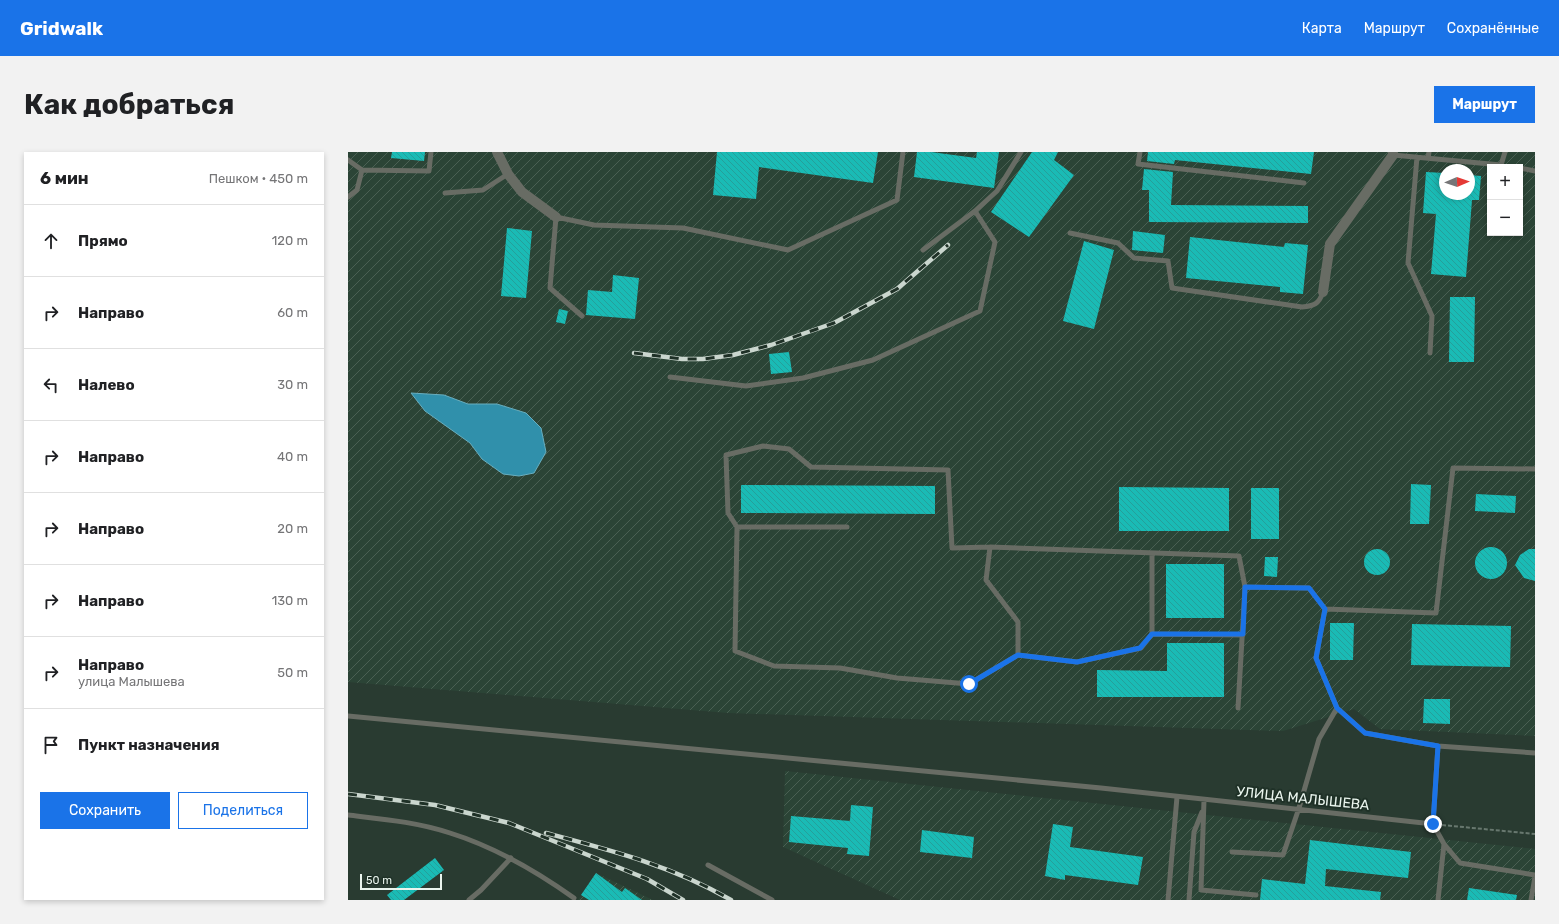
<!DOCTYPE html>
<html lang="ru">
<head>
<meta charset="utf-8">
<style>
	body { margin:0; font-family:Rubik,sans-serif; background:#f2f2f2; color:#202124 }
	.controls { position:absolute; right:12px; top:12px; display:grid; overflow:hidden; border-radius:0px; box-shadow:0 2px 6px #0003 }
	.controls button { width:36px; height:36px; display:grid; place-items:center; padding:0; border:0; border-bottom:1px solid #e0e0e0; background:#fff; color:#202124; font:20px sans-serif }
	.compass { position:absolute; left:1091px; top:12px; width:36px; height:36px; border-radius:50%; background:#fff; box-shadow:0 2px 6px #0003; rotate:88deg }
	.scale { position:absolute; left:12px; bottom:10px; width:82px; box-sizing:border-box; padding-left:4px; border:2px solid #eaf5ee; border-top:0; font-size:11px; line-height:14px; white-space:nowrap; color:#eaf5ee; -webkit-text-stroke:3px #1f3127; paint-order:stroke }
	.stop { position:absolute; width:12px; height:12px; margin:-9px; border:3px solid #1a73e8; border-radius:50%; background:#fff }
	.stop.end { background:#1a73e8; border-color:#fff; box-shadow:0 1px 4px #0008 }
	.list { margin:0; padding:0; list-style:none }
	h2 { display:flex; justify-content:space-between; align-items:center; height:52px; margin:0; padding:0 16px; font-size:17px }
	h2 small { font-size:13px; font-weight:400; color:#757577 }
	.list li { display:grid; grid-template-columns:26px 1fr auto; gap:12px; align-items:center; box-sizing:border-box; height:72px; padding:0 16px; border-top:1px solid #e0e0e0 }
	.list b { display:block; font-size:15px; white-space:nowrap }
	.list p { margin:0; font-size:13px; white-space:nowrap; color:#757577 }
	.list em { font-size:13px; font-style:normal; color:#757577 }
	.actions { display:flex; gap:8px; padding:12px 16px }
	.actions a { flex:1; padding:9px 0; border:1px solid #1a73e8; border-radius:0px; text-align:center; font-size:14px; color:#1a73e8 }
	.actions .main { background:#1a73e8; color:#fff }
	.icon { flex:none; width:22px; height:22px; fill:none; stroke:currentColor; stroke-width:2; stroke-linecap:round; stroke-linejoin:round }
	.map { position:relative; flex:none; width:1187px; height:748px; overflow:hidden; border-radius:0px }
	header { display:flex; align-items:center; gap:24px; box-sizing:border-box; height:56px; padding:0 20px; background:#1a73e8; color:#fff }
	header strong { font-size:19px }
	nav { display:flex; gap:22px; margin-inline-start:auto; font-size:14px }
	.intro { display:flex; align-items:center; justify-content:space-between; box-sizing:border-box; height:96px; padding:0 24px }
	h1 { margin:0; font-size:28px }
	.button { padding:10px 18px; border-radius:0px; background:#1a73e8; color:#fff; font-size:14px; font-weight:700 }
	main { display:flex; gap:24px; padding:0 24px }
	aside { flex:1; background:#fff; border-radius:0px; box-shadow:0 2px 6px #0003 }
	.map>svg:first-child { display:block }
	.industrial { fill:url(#industrial-furrows); fill-rule:evenodd }
	.water { fill:#3090ab; stroke:#68aebf }
	.building { fill:url(#building-back-hatch) }
	.lines { fill:none; stroke-linecap:round; stroke-linejoin:round }
	.path { stroke:#68786f; stroke-width:2; stroke-dasharray:4 2; stroke-linecap:butt }
	.lane { stroke:#686c64; stroke-width:5 }
	.street { stroke:#686c64; stroke-width:10 }
	.rail-casing { stroke:#cad6ce; stroke-width:4.5 }
	.rail { stroke:#1f3127; stroke-width:3; stroke-dasharray:9; stroke-linecap:butt }
	.route { stroke:#1a73e8; stroke-width:5 }
	.labels { text-anchor:middle; stroke-width:4; stroke-linejoin:round; paint-order:stroke }
	.street-label { font-size:14px; fill:#eaf5ee; stroke:#1f3127 }
</style>
</head>
<body>
<header>
<strong>Gridwalk</strong>
<nav><a>Карта</a><a>Маршрут</a><a>Сохранённые</a></nav>
</header>
<div class="intro"><h1>Как добраться</h1><a class="button">Маршрут</a></div>
<main>
<aside>
<h2>6 мин<small>Пешком · 450 m</small></h2>
<ul class="list">
<li><svg class="icon" aria-label="ahead" viewBox="0 0 24 24"><path d="M12 20V5M6 11l6-6 6 6"/></svg><div><b>Прямо</b></div><em>120 m</em></li>
<li><svg class="icon" aria-label="right" viewBox="0 0 24 24"><path d="M7 20v-9h11M14 6l5 5-5 5"/></svg><div><b>Направо</b></div><em>60 m</em></li>
<li><svg class="icon" aria-label="left" viewBox="0 0 24 24"><path d="M17 20v-9H6M10 6l-5 5 5 5"/></svg><div><b>Налево</b></div><em>30 m</em></li>
<li><svg class="icon" aria-label="right" viewBox="0 0 24 24"><path d="M7 20v-9h11M14 6l5 5-5 5"/></svg><div><b>Направо</b></div><em>40 m</em></li>
<li><svg class="icon" aria-label="right" viewBox="0 0 24 24"><path d="M7 20v-9h11M14 6l5 5-5 5"/></svg><div><b>Направо</b></div><em>20 m</em></li>
<li><svg class="icon" aria-label="right" viewBox="0 0 24 24"><path d="M7 20v-9h11M14 6l5 5-5 5"/></svg><div><b>Направо</b></div><em>130 m</em></li>
<li><svg class="icon" aria-label="right" viewBox="0 0 24 24"><path d="M7 20v-9h11M14 6l5 5-5 5"/></svg><div><b>Направо</b><p>улица Малышева</p></div><em>50 m</em></li>
<li><svg class="icon" aria-label="arrive" viewBox="0 0 24 24"><path d="M6 21V4h12l-3 4 3 4H6"/></svg><div><b>Пункт назначения</b></div></li>
</ul>
<div class="actions"><a class="main">Сохранить</a><a>Поделиться</a></div>
</aside>
<div class="map">
<svg width="1187" height="748" viewBox="0 0 1187 748">
	<defs>
		<pattern id="industrial-furrows" width="10" height="10" patternUnits="userSpaceOnUse"><rect width="10" height="10" fill="#2b4436"/><path d="M-1 1l2-2M0 10L10 0M9 11l2-2" fill="none" stroke="#4a6053"/></pattern>
		<pattern id="building-back-hatch" width="6" height="6" patternUnits="userSpaceOnUse"><rect width="6" height="6" fill="#1abbb5"/><path d="M-1 5l2 2M0 0l6 6M5-1l2 2" fill="none" stroke="#259f9a"/></pattern>
	</defs>
	<rect width="100%" height="100%" fill="#293b31"/>
	<!-- industrial -->
	<path class="industrial" d="M 0,0 L 1187,0 L 1187,584 L 1032,577 L 1006,557 L 935,579 L 380,561 L 0,530 ZM 1142,15 L 1172,15 L 1172,81 L 1142,81 ZM 1097,18 L 1121,18 L 1121,42 L 1097,42 Z
		M 437,619 L 1187,697 L 1187,748 L 552,748 L 435,695 Z
		M 248,721 L 305,748 L 230,748 Z"/>
	<!-- water -->
	<path class="water" d="M 63,241 L 96,243 L 120,252 L 149,252 L 178,261 L 193,276 L 198,300 L 186,321 L 171,324 L 155,322 L 134,307 L 122,291 L 77,259 Z"/>
	<!-- building -->
	<path class="building" d="M 44,0 L 77,0 L 76,9 L 43,6 Z
		M 369,0 L 530,0 L 525,31 L 411,15 L 408,47 L 365,43 Z
		M 569,0 L 583,0 L 628,6 L 629,0 L 651,0 L 646,36 L 566,25 Z
		M 684,0 L 710,0 L 706,8 L 726,23 L 681,85 L 643,60 Z
		M 800,0 L 966,0 L 963,22 L 827,8 L 826,12 L 799,9 Z
		M 796,17 L 825,20 L 823,53 L 960,54 L 960,71 L 801,70 L 801,38 L 794,38 Z
		M 1078,20 L 1097,21 L 1097,42 L 1121,42 L 1121,23 L 1133,24 L 1131,48 L 1124,48 L 1118,125 L 1083,122 L 1088,62 L 1075,61 Z
		M 159,76 L 184,79 L 178,146 L 153,144 Z
		M 785,79 L 817,83 L 815,101 L 784,98 Z
		M 842,85 L 936,95 L 937,91 L 960,93 L 955,142 L 932,140 L 932,135 L 838,126 Z
		M 736,89 L 766,98 L 746,177 L 715,169 Z
		M 265,123 L 291,126 L 287,167 L 238,163 L 240,138 L 264,140 Z
		M 1102,145 L 1127,145 L 1126,210 L 1101,210 Z
		M 211,157 L 220,159 L 217,172 L 208,170 Z
		M 441,200 L 444,220 L 423,222 L 421,202 Z
		M 1063,332 L 1083,333 L 1081,372 L 1062,372 Z
		M 393,333 L 587,334 L 587,362 L 393,361 Z
		M 771,335 L 881,336 L 881,379 L 771,379 Z
		M 903,336 L 931,336 L 931,387 L 903,387 Z
		M 1128,342 L 1168,344 L 1167,361 L 1127,359 Z
		M1127 411a16 16 0 1 1 32 0a16 16 0 1 1-32 0Z
		M 1181,397 L 1187,397 L 1187,429 L 1176,426 L 1167,413 L 1172,403 Z
		M1016 410a13 13 0 1 1 26 0a13 13 0 1 1-26 0Z
		M 917,405 L 930,405 L 929,425 L 916,424 Z
		M 818,412 L 876,412 L 876,466 L 818,466 Z
		M 982,471 L 1006,471 L 1005,508 L 982,508 Z
		M 1064,472 L 1163,474 L 1162,515 L 1063,513 Z
		M 819,491 L 876,491 L 876,545 L 749,545 L 749,518 L 819,519 Z
		M 1076,547 L 1102,547 L 1102,572 L 1075,571 Z
		M 503,653 L 525,655 L 521,704 L 499,702 L 500,696 L 441,690 L 443,664 L 502,669 Z
		M 705,672 L 725,675 L 722,695 L 795,705 L 790,733 L 717,723 L 717,728 L 697,724 Z
		M 574,678 L 626,685 L 624,706 L 572,700 Z
		M 962,688 L 1063,700 L 1060,726 L 978,717 L 977,734 L 1033,740 L 1032,748 L 912,748 L 914,727 L 957,732 Z
		M 87,706 L 96,718 L 56,748 L 43,748 L 39,743 Z
		M 248,721 L 274,740 L 277,736 L 294,748 L 241,748 L 233,743 Z
		M 1121,736 L 1169,743 L 1168,748 L 1119,748 Z"/>
	<g class="lines">
		<!-- path -->
		<path class="path" d="M 1094,673 L 1187,682"/>
		<!-- lane -->
		<path class="lane" d="M 792,0 L 790,12 L 956,31
			M 1045,3 L 1153,13 L 1157,0
			M 1069,5 L 1060,111 L 1084,164 L 1082,201
			M 1080,6 L 1081,0
			M 0,8 L 14,18
			M 1153,13 L 1164,15
			M 1172,16 L 1187,19
			M 97,41 L 135,38 L 160,22
			M 0,45 L 9,38 L 14,18 L 81,19 L 83,0
			M 722,81 L 770,91 L 786,106 L 820,109 L 824,136 L 954,155 C 966,154 971,152 975,140
			M 575,98 L 627,59 L 649,39 L 673,0
			M 234,164 L 202,136 L 208,65 L 246,73 L 335,76 L 440,98 L 549,48 L 555,0
			M 322,225 L 398,234 L 455,226 L 525,208 L 632,159 L 647,90 L 627,59
			M 389,375 L 380,361 L 378,303 L 415,294 L 441,297 L 463,315 L 600,318 L 604,396 L 642,395
			M 499,375 L 389,375 L 387,499 L 426,514 L 492,516 L 549,526 L 621,532 L 670,503 L 670,470 L 638,428 L 642,395 L 891,404 L 897,435
			M 804,401 L 804,482 L 895,483
			M 670,503 L 729,510 L 793,496 L 804,482
			M 890,556 L 897,435 L 961,436 L 977,457
			M 0,564 L 753,636 L 1085,672 L 1090,594 L 1187,601
			M 1090,594 L 1017,581 L 989,556 L 968,506 L 977,457 L 1088,461 L 1105,316 L 1187,317
			M 856,648 L 853,738 L 908,743
			M 0,663 C 34,667 69,670 102,681 C 147,695 188,719 226,746
			M 1085,672 L 1096,692 L 1090,748
			M 1096,692 L 1112,711 L 1187,723
			M 884,700 L 935,703 L 951,656 L 971,587 L 989,556
			M 360,713 L 424,748
			M 121,748 L 133,738 L 163,706
			M 820,748 L 829,645
			M 841,748 L 846,680 L 854,660
			M 1183,748 L 1187,725"/>
		<!-- street -->
		<path class="street" d="M 149,0 L 160,22 L 174,40 L 208,65
			M 975,140 L 982,92 L 1045,3 L 1045,0"/>
		<defs>
			<path id="rail" d="M 286,201 L 334,207 L 355,207 L 385,203 L 423,193 L 486,171 L 549,137 L 600,93
				M 0,642 L 87,653 L 161,671 L 299,727 L 335,748
				M 198,681 C 262,698 325,714 383,748"/>
		</defs>
		<!-- rail casing -->
		<use href="#rail" class="rail-casing"/>
		<!-- rail -->
		<use href="#rail" class="rail"/>
	</g>
	<g class="lines">
		<!-- route -->
		<path class="route" d="M 621,532 L 670,503 L 729,510 L 792,496 L 804,482 L 895,482 L 897,435 L 961,436 L 977,457 L 968,506 L 989,556 L 1017,581 L 1090,594 L 1085,672"/>
	</g>
	<g class="labels">
		<!-- street labels -->
		<g class="street-label">
			<text transform="translate(955 646) rotate(6)" y="5">УЛИЦА МАЛЫШЕВА</text>
		</g>
	</g>
</svg>
<div class="controls">
<button>+</button>
<button>−</button>
</div>
<svg class="compass" viewBox="-18 -18 36 36"><path d="M0-13l5 13h-10z" fill="#e53935"/><path d="M0 13l5-13h-10z" fill="#757577"/></svg>
<div class="scale">50 m</div>
<div class="stop" style="left:621px;top:532px"></div>
<div class="stop end" style="left:1085px;top:672px"></div>
</div>
</main>
</body>
</html>
